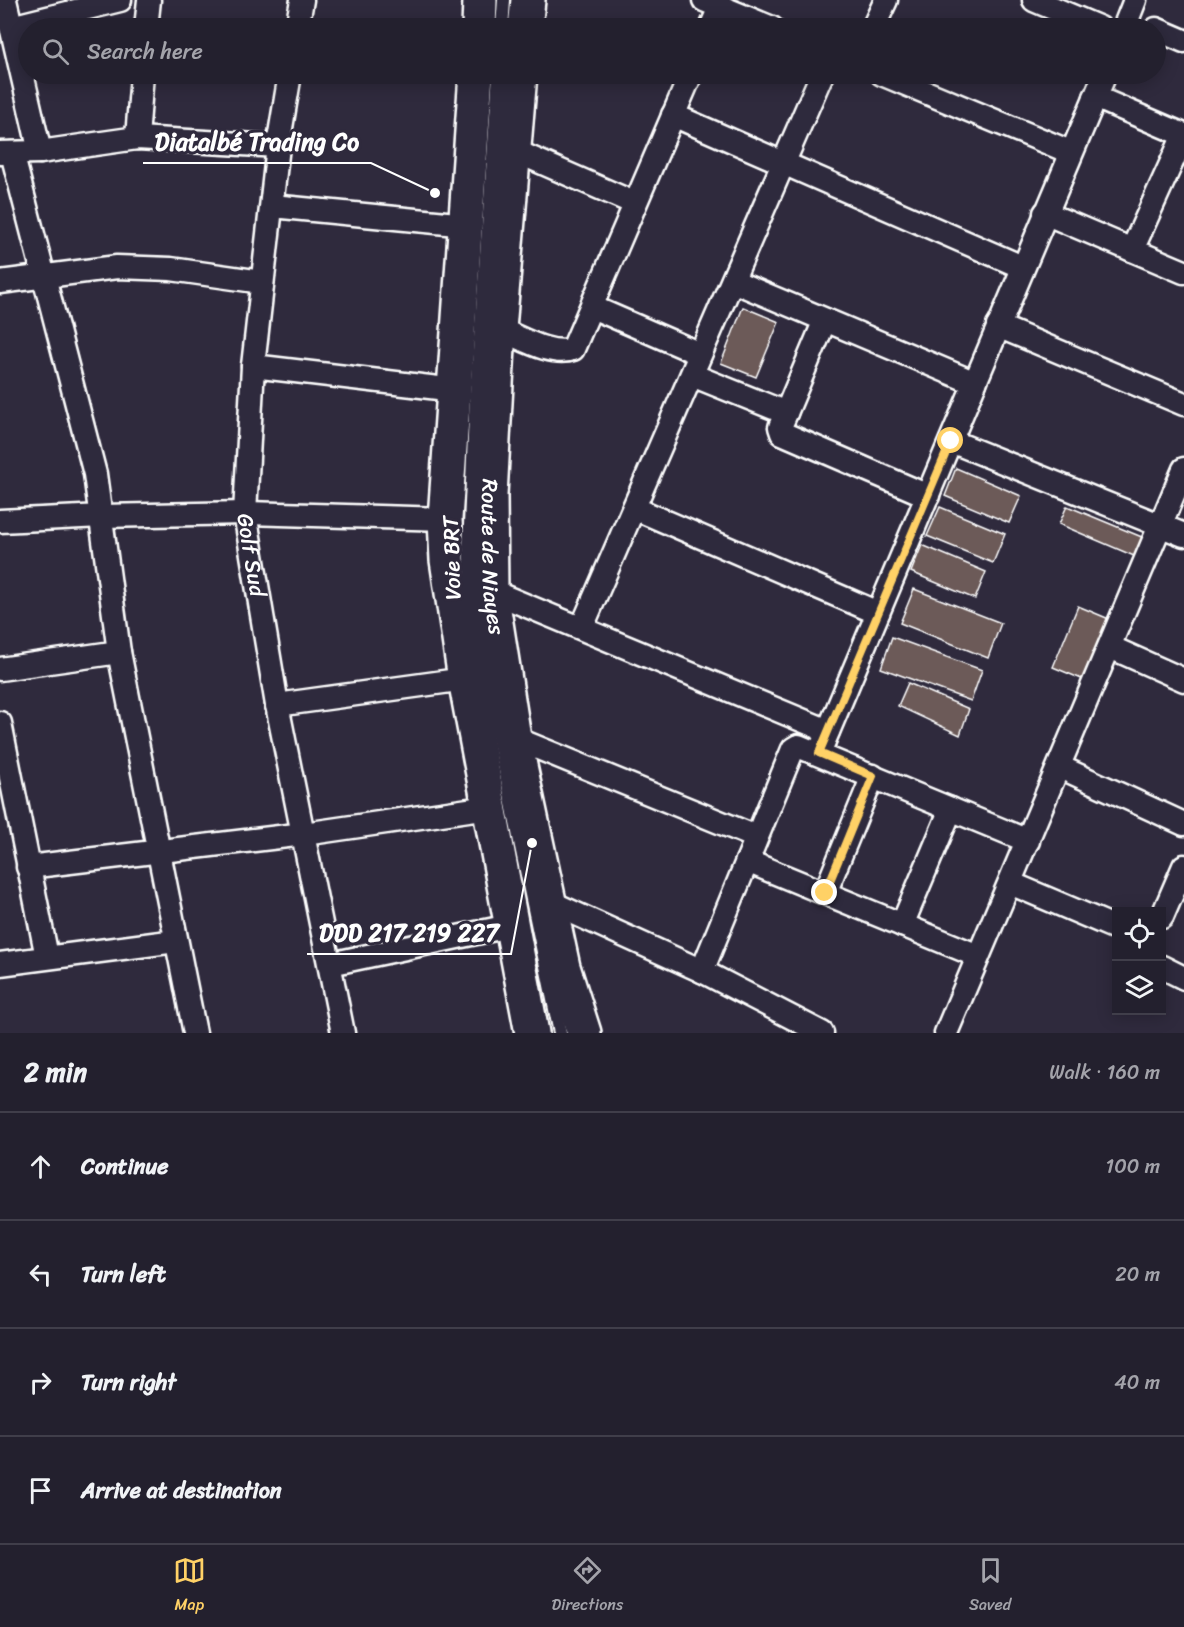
<!DOCTYPE html>
<html lang="en">
<head>
<meta charset="utf-8">
<style>
	body { margin:0; font-family:Sriracha,sans-serif; background:#2b2836; color:#f1f3f6 }
	.controls { position:absolute; right:18px; bottom:18px; display:grid; overflow:hidden; border-radius:0px; box-shadow:0 3px 15px #0003 }
	.controls button { width:54px; height:54px; display:grid; place-items:center; padding:0; border:0; border-bottom:2px solid #403e4a; background:#23202e; color:#f1f3f6; font:30px sans-serif }
	.stop { position:absolute; width:18px; height:18px; margin:-14px; border:4px solid #ffd166; border-radius:50%; background:#fff }
	.stop.end { background:#ffd166; border-color:#fff; box-shadow:0 2px 6px #0008 }
	.list { margin:0; padding:0; list-style:none }
	h2 { display:flex; justify-content:space-between; align-items:center; height:78px; margin:0; padding:0 24px; font-size:26px }
	h2 small { font-size:20px; font-weight:400; color:#a3a3aa }
	.list li { display:grid; grid-template-columns:39px 1fr auto; gap:18px; align-items:center; box-sizing:border-box; height:108px; padding:0 24px; border-top:2px solid #403e4a }
	.list b { display:block; font-size:22px; white-space:nowrap }
	.list em { font-size:20px; font-style:normal; color:#a3a3aa }
	.icon { flex:none; width:33px; height:33px; fill:none; stroke:currentColor; stroke-width:2; stroke-linecap:round; stroke-linejoin:round }
	.map { position:relative; flex:none; width:1184px; height:1033px; overflow:hidden }
	.search { position:absolute; background:#23202e; box-shadow:0 3px 15px #0003; left:18px; right:18px; top:18px; height:66px; display:flex; align-items:center; gap:15px; box-sizing:border-box; padding:0 21px; border-radius:33px; color:#a3a3aa; font-size:22px }
	.sheet { height:510px; background:#23202e }
	nav { display:flex; justify-content:space-around; align-items:center; box-sizing:border-box; height:84px; border-top:2px solid #403e4a; background:#23202e; font-size:16px; color:#a3a3aa }
	nav a { display:grid; justify-items:center; gap:3px }
	nav .on { color:#ffd166 }
	.map>svg:first-child { display:block }
	.building { fill:#6c5a59; stroke:#fff; stroke-width:1.5 }
	.lines { fill:none; stroke-linecap:round; stroke-linejoin:round }
	.service-casing { stroke:#fff; stroke-width:16 }
	.minor-casing { stroke:#fff; stroke-width:27 }
	.primary-casing { stroke:#fff; stroke-width:38 }
	.service { stroke:#2f2a3d; stroke-width:12 }
	.minor { stroke:#2f2a3d; stroke-width:22 }
	.primary { stroke:#2f2a3d; stroke-width:33 }
	.route { stroke:#ffd166; stroke-width:8 }
	.labels { text-anchor:middle; stroke-width:6; stroke-linejoin:round; paint-order:stroke }
	.street-label { font-size:22px; fill:#fff; stroke:#2f2a3d }
	.leader { fill:none; stroke:#fff; stroke-width:2 }
	.callout-dot { fill:#fff; stroke:#2f2a3d; stroke-width:2 }
	.callout-label { font-size:24px; text-anchor:middle; font-weight:bold; fill:#fff; stroke:#2f2a3d; stroke-width:6; stroke-linejoin:round; paint-order:stroke }
</style>
</head>
<body>
<div class="map">
<svg width="1184" height="1033" viewBox="0 0 1184 1033">
	<rect width="100%" height="100%" fill="#2f2a3d"/>
	<filter id="ink" filterUnits="userSpaceOnUse"><feTurbulence type="fractalNoise" baseFrequency=".0167" numOctaves="2"/><feDisplacementMap in="SourceGraphic" scale="12" xChannelSelector="R" yChannelSelector="G"/><feConvolveMatrix kernelMatrix="1 2 1 2 8 2 1 2 1" color-interpolation-filters="sRGB"/></filter>
	<g filter="url(#ink)">
		<!-- building -->
		<path class="building" d="M 743,307 L 779,322 L 756,377 L 721,363 Z
			M 956,468 L 1021,496 L 1009,523 L 945,496 Z
			M 1067,506 L 1149,540 L 1141,559 L 1059,524 Z
			M 940,507 L 1005,534 L 993,563 L 927,536 Z
			M 922,545 L 986,572 L 975,599 L 911,572 Z
			M 914,589 L 1001,623 L 988,658 L 900,623 Z
			M 1078,606 L 1109,619 L 1084,680 L 1053,667 Z
			M 892,637 L 982,670 L 971,701 L 881,668 Z
			M 908,683 L 969,709 L 960,735 L 898,706 Z"/>
		<g class="lines">
			<defs>
				<path id="service" d="M 502,28 L 504,0
					M 499,74 L 476,393 L 469,547 L 477,636 L 560,1033"/>
				<g id="minor">
					<path d="M 5,0 L 40,152"/>
					<path d="M 704,0 L 772,28"/>
					<path d="M 1034,0 L 1100,28"/>
					<path d="M 11,27 L 120,0"/>
					<path d="M 146,28 L 149,0"/>
					<path d="M 297,28 L 302,0"/>
					<path d="M 711,28 L 720,7"/>
					<path d="M 873,28 L 886,0"/>
					<path d="M 1124,28 L 1135,0"/>
					<path d="M 1156,29 L 1184,41"/>
					<path id="s1" d="M 290,74 L 278,146 L 253,366 L 245,513 L 277,705 L 343,1033"/>
					<path d="M 882,74 L 1070,152"/>
					<path d="M 1095,97 L 1184,135"/>
					<path d="M 673,115 L 1022,267"/>
					<path d="M 137,138 L 142,74"/>
					<path d="M 513,150 L 634,203"/>
					<path d="M 0,153 L 40,152 L 137,138 L 278,146"/>
					<path d="M 12,153 L 95,474 L 119,652 L 195,1033"/>
					<path d="M 272,206 L 467,225"/>
					<path d="M 1045,213 L 1184,272"/>
					<path d="M 1132,250 L 1184,135"/>
					<path d="M 733,281 L 975,383"/>
					<path d="M 0,282 L 117,267 L 171,269 L 262,282"/>
					<path d="M 592,307 L 700,354"/>
					<path d="M 825,320 L 786,413 L 780,427 L 782,433 L 928,496"/>
					<path d="M 998,326 L 1184,404"/>
					<path d="M 499,329 C 520,337 551,357 573,349 L 691,74"/>
					<path d="M 253,366 L 455,390"/>
					<path d="M 692,375 L 786,413"/>
					<path d="M 951,441 L 1184,535"/>
					<path d="M 634,508 L 878,613"/>
					<path d="M 0,521 L 102,516 L 245,513 L 445,519"/>
					<path d="M 491,591 L 828,731"/>
					<path d="M 582,627 L 822,74"/>
					<path d="M 1110,647 L 1184,680"/>
					<path d="M 0,669 L 119,652"/>
					<path d="M 277,705 L 465,679"/>
					<path d="M 0,723 L 47,957"/>
					<path d="M 514,738 L 756,837"/>
					<path d="M 819,753 L 1105,74"/>
					<path d="M 1060,767 L 1184,824"/>
					<path d="M 747,861 L 978,956"/>
					<path d="M 28,867 L 304,834 L 489,807"/>
					<path d="M 1010,883 L 1116,928"/>
					<path d="M 825,893 L 873,776"/>
					<path d="M 550,902 L 702,971 L 822,1033"/>
					<path d="M 1162,917 L 1184,866"/>
					<path d="M 902,925 L 951,809"/>
					<path d="M 0,964 L 176,941"/>
					<path d="M 330,964 L 514,925"/>
					<path d="M 1162,967 L 1184,978"/>
					<path d="M 702,971 L 793,749 L 798,746 L 1028,841"/>
					<path d="M 946,1033 L 1184,469"/>
				</g>
				<g id="primary">
					<path d="M 479,28 L 480,0"/>
					<path d="M 525,28 L 528,0"/>
					<path d="M 476,74 L 445,519 L 447,560 L 465,679 L 532,1033"/>
					<path id="s2" d="M 520,74 L 499,329 L 490,495 L 491,591 L 514,738 L 563,967 L 584,1033"/>
				</g>
			</defs>
			<!-- service casing -->
			<use href="#service" class="service-casing"/>
			<!-- minor casing -->
			<use href="#minor" class="minor-casing"/>
			<!-- primary casing -->
			<use href="#primary" class="primary-casing"/>
			<!-- service -->
			<use href="#service" class="service"/>
			<!-- minor -->
			<use href="#minor" class="minor"/>
			<!-- primary -->
			<use href="#primary" class="primary"/>
		</g>
	</g>
	<g class="lines" filter="url(#ink)">
		<!-- route -->
		<path class="route" d="M 825,893 L 873,776 L 819,753 L 951,441"/>
	</g>
	<g class="labels">
		<!-- street labels -->
		<g class="street-label">
			<text dy="8" stroke="none"><textPath href="#s1" startOffset="484">Golf Sud</textPath></text>
			<text dy="8" stroke="none"><textPath href="#s2" startOffset="484">Route de Niayes</textPath></text>
			<text transform="translate(451 558) rotate(-92)" y="8">Voie BRT</text>
		</g>
	</g>
	<!-- callouts -->
	<path class="leader" d="M435 193L371 163H143M532 843L511 954H307"/>
	<g class="callout-dot">
		<circle cx="435" cy="193" r="6"/>
		<circle cx="532" cy="843" r="6"/>
	</g>
	<g class="callout-label">
		<text x="257" y="150">Diatalbé Trading Co</text>
		<text x="409" y="941">DDD 217 219 227</text>
	</g>
</svg>
<div class="controls">
<button><svg class="icon" aria-label="locate" viewBox="0 0 24 24"><circle cx="12" cy="12" r="6"/><path d="M12 2v4M12 18v4M2 12h4M18 12h4"/></svg></button>
<button><svg class="icon" aria-label="layers" viewBox="0 0 24 24"><path d="M12 4l9 5-9 5-9-5zM3 14l9 5 9-5"/></svg></button>
</div>
<div class="stop" style="left:951px;top:441px"></div>
<div class="stop end" style="left:825px;top:893px"></div>
<div class="search"><svg class="icon" aria-label="search" viewBox="0 0 24 24"><circle cx="10" cy="10" r="6"/><path d="M15 15l6 6"/></svg>Search here</div>
</div>
<section class="sheet">
<h2>2 min<small>Walk · 160 m</small></h2>
<ul class="list">
<li><svg class="icon" aria-label="ahead" viewBox="0 0 24 24"><path d="M12 20V5M6 11l6-6 6 6"/></svg><div><b>Continue</b></div><em>100 m</em></li>
<li><svg class="icon" aria-label="left" viewBox="0 0 24 24"><path d="M17 20v-9H6M10 6l-5 5 5 5"/></svg><div><b>Turn left</b></div><em>20 m</em></li>
<li><svg class="icon" aria-label="right" viewBox="0 0 24 24"><path d="M7 20v-9h11M14 6l5 5-5 5"/></svg><div><b>Turn right</b></div><em>40 m</em></li>
<li><svg class="icon" aria-label="arrive" viewBox="0 0 24 24"><path d="M6 21V4h12l-3 4 3 4H6"/></svg><div><b>Arrive at destination</b></div></li>
</ul>
</section>
<nav>
<a class="on"><svg class="icon" aria-label="map" viewBox="0 0 24 24"><path d="M3 6l6-2 6 2 6-2v14l-6 2-6-2-6 2zM9 4v14M15 6v14"/></svg>Map</a>
<a><svg class="icon" aria-label="directions" viewBox="0 0 24 24"><path d="M12 3l9 9-9 9-9-9zM9 14v-3h6M13 9l2 2-2 2"/></svg>Directions</a>
<a><svg class="icon" aria-label="saved" viewBox="0 0 24 24"><path d="M7 4h10v16l-5-4-5 4z"/></svg>Saved</a>
</nav>
</body>
</html>
